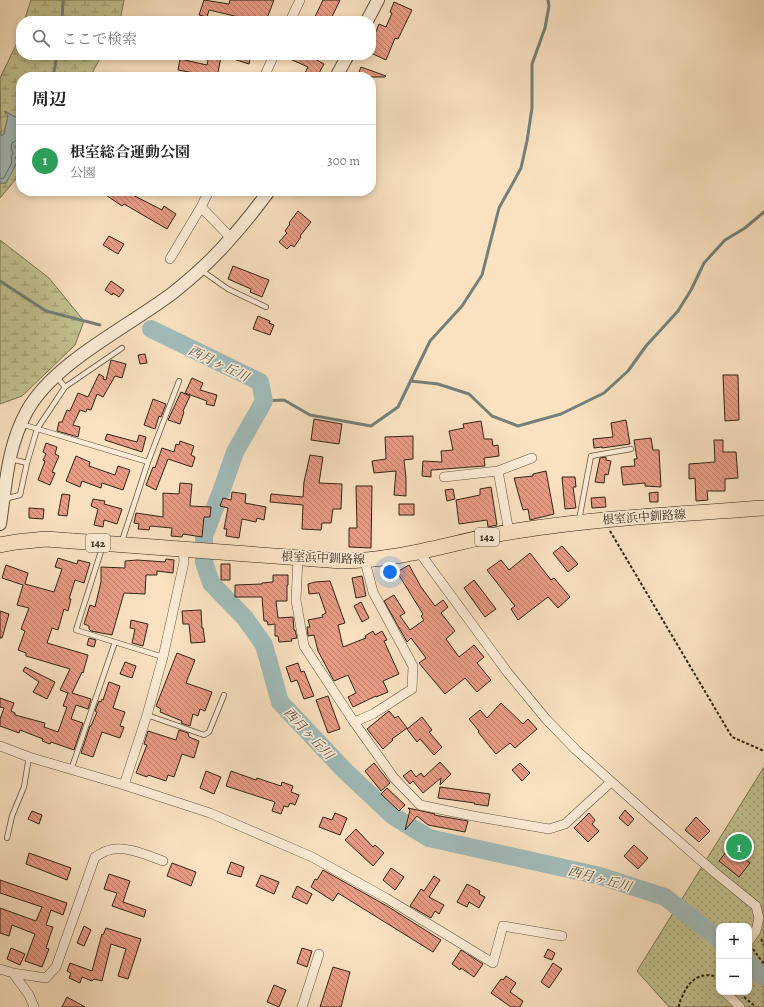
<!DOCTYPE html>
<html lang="ja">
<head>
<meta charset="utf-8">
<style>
	body { margin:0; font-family:Alegreya,"Noto Serif JP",serif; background:#f2f2f2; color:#222 }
	.controls { position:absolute; right:12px; bottom:12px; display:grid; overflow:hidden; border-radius:8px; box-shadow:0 2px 6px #0003 }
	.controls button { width:36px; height:36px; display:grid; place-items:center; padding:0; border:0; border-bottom:1px solid #e0e0e0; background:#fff; color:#222; font:20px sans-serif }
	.you { position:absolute; left:390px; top:572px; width:14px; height:14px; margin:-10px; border:3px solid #fff; border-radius:50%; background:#1a73e8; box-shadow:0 0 0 6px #1a73e833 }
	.badge { display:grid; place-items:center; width:26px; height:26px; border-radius:50%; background:#8f2418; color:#fff; font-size:13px; font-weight:700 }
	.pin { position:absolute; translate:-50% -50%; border:2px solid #fff; box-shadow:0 1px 4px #0006 }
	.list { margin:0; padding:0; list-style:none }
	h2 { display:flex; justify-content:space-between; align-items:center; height:52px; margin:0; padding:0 16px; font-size:17px }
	h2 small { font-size:13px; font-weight:400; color:#767676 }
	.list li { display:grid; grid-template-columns:26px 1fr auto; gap:12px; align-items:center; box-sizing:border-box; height:72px; padding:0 16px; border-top:1px solid #e0e0e0 }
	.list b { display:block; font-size:15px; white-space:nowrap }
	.list p { margin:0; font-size:13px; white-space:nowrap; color:#767676 }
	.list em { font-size:13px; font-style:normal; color:#767676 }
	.icon { flex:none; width:22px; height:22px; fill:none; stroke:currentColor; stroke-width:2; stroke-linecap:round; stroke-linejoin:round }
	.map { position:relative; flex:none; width:764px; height:1007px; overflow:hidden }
	.search { position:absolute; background:#fff; box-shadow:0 2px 6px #0003; left:16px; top:16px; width:360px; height:44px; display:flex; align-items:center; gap:10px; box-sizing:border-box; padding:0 14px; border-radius:16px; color:#767676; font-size:15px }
	.panel { position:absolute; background:#fff; box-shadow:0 2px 6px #0003; left:16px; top:72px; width:360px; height:124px; border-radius:16px }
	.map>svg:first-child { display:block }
	.wetland { fill:url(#wetland-marsh); stroke:#797452 }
	.park { fill:url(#park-dots); stroke:#797452; fill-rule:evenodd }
	.water { fill:#a1bcbb; stroke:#748079 }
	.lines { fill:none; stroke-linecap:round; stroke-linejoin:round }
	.shore { stroke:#687068; stroke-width:1 }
	.stream { stroke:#748079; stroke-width:3 }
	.river { stroke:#a1bcbb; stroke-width:18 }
	.building { fill:url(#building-back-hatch); stroke:#302515 }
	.service-casing { stroke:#625440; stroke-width:6 }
	.minor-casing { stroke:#625440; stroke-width:10 }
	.tertiary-casing { stroke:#625440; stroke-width:14 }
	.primary-casing { stroke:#302515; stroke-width:16 }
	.path { stroke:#302515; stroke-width:2; stroke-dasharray:3 2; stroke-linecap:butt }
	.service { stroke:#fcecd7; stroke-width:4.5 }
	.minor { stroke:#fcecd7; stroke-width:9 }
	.tertiary { stroke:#fcecd7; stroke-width:12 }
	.primary { stroke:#fae2c1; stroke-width:15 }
	.labels { text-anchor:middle; stroke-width:3.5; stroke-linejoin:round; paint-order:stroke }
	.shield { fill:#fcecd7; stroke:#6d614f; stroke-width:1 }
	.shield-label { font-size:11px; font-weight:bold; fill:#302515 }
	.street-label { font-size:12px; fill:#302515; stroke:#fcecd7 }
	.water-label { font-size:13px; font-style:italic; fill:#525247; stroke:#fcecd7 }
</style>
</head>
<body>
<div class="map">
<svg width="764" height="1007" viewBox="0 0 764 1007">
	<defs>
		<pattern id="wetland-marsh" width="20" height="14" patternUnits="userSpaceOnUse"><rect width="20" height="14" fill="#c2c290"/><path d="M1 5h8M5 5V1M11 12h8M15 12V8" fill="none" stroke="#9e9d74"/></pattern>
		<pattern id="park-dots" width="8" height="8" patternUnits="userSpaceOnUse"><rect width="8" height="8" fill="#c2c290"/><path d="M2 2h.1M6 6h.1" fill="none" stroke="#9e9d74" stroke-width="1.8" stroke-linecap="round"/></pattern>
		<pattern id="building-back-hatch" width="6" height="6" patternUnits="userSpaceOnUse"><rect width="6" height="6" fill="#e99b86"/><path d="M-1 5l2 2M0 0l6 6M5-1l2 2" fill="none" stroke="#bd7e6c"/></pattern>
	</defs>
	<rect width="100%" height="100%" fill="#fae2c1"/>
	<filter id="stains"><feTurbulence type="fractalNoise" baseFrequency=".005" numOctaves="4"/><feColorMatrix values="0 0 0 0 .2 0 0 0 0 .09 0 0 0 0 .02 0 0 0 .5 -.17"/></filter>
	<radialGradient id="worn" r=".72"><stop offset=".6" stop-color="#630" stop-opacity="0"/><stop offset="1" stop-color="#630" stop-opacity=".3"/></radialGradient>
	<!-- wetland -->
	<path class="wetland" d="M 31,0 L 124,0 L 120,21 L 24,21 Z
		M 21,31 L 21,55 L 102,55 L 90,77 L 21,77 L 21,113 L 15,117 L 5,111 L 8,116 L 4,134 L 1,136 L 0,78 L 17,43 Z
		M 21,156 L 21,173 L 0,198 L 0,183 L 6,183 L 17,162 L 15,157 Z
		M 0,240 L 49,278 L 84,321 L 75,345 L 22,396 L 0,404 Z"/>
	<!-- park -->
	<path class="park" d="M 764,767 L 764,1007 L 669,1007 L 637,971 ZM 719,926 L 749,926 L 749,992 L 719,992 Z"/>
	<!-- water -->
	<path class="water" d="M 4,111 L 15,117 L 21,113 L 21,142 L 16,145 L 15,148 L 21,151 L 21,156 L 15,157 L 17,162 L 6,183 L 0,183 L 0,131 L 1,136 L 4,134 L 8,116 Z"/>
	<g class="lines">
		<!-- shore -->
		<path class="shore" d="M 0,179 L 4,178 L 12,162 L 11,157 L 13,153 L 11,148 L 12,143 L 18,139 L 21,139"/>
		<!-- stream -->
		<path class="stream" d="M 62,21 L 63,0
			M 53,77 L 57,55
			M 0,281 L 46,311 L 100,325
			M 411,381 L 438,384 L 469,394 L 492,416 L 518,426 L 561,414 L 604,393 L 628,371 L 646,346 L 678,311 L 691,290 L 704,263 L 725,240 L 745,228 L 764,212
			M 264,401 L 284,400 L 310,415 L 371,426 L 398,407 L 430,341 L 462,306 L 482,275 L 499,208 L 514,181 L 521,168 L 527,141 L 532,108 L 532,64 L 545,28 L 549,6 L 548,0"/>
		<!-- river -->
		<path class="river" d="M 151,329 L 260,382 L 264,401 L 235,452 L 221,492 L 204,536 L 204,562 L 211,583 L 245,618 L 264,645 L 280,702 L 345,771 L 393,816 L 429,838 L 600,876 L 665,897 L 719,939
			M 749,964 L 764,977"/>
	</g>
	<!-- building -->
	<path class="building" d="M 204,0 L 229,4 L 230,0 L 274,0 L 266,21 L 242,21 L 243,18 L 209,10 L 207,17 L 199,15 Z
		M 323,0 L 340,0 L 330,21 L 313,21 Z
		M 394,2 L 412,10 L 398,39 L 395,38 L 386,60 L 371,53 L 371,44 L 379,24 L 386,27 L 392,13 L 390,12 Z
		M 209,55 L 221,57 L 217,77 L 205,77 L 205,75 L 178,70 L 180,59 L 207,65 Z
		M 227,55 L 251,55 L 249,64 L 227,57 Z
		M 281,55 L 308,55 L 324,64 L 317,77 L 314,77 L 305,73 L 308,67 Z
		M 361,67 L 386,76 L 385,77 L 357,77 Z
		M 100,191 L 125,191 L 162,210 L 164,206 L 176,214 L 167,229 L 124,204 L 122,206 Z
		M 298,211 L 311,222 L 300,236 L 301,237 L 294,247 L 291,245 L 287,249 L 279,242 L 287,233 L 285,231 L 290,224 L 289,223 Z
		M 109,236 L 124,244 L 118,254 L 103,245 Z
		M 233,266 L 269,280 L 262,297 L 250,292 L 251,289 L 228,279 Z
		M 111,281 L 124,290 L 119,297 L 113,293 L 112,295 L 105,290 Z
		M 258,316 L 270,321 L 269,323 L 274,325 L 270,335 L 253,329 Z
		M 145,354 L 147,363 L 140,364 L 138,355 Z
		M 111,360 L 126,364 L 122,378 L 115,376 L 103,397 L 97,394 L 91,410 L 87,409 L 86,412 L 80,410 L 73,425 L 80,427 L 78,437 L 57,431 L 59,422 L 62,422 L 67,410 L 70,411 L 78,393 L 88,397 L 99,374 L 104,377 L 103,379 L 106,380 Z
		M 723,375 L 738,375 L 739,420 L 725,421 Z
		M 192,378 L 203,383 L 200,390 L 217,395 L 214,406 L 206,404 L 207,401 L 185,393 Z
		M 181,392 L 190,396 L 183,411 L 184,412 L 180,424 L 168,420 Z
		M 153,399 L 166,404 L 161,417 L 159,416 L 155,429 L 144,425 Z
		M 314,419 L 342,424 L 339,444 L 311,440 Z
		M 626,420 L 630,444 L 602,448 L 602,447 L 594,448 L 593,439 L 613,437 L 611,423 Z
		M 481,421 L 484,439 L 492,439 L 493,446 L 498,445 L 499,456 L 484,458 L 485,466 L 431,470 L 431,477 L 422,476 L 423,461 L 442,462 L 441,451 L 453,450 L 449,431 L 464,428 L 463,424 Z
		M 107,434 L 137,442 L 139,435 L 146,437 L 142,452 L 105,440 Z
		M 413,436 L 413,459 L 404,460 L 406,478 L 406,496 L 394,495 L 396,471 L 374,473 L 372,461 L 386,459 L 385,437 Z
		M 651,438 L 653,450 L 659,450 L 661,487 L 645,486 L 645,483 L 623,485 L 621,467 L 635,466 L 634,459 L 637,459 L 634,440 Z
		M 714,440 L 723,440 L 723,452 L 736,452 L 738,478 L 725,479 L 725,491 L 707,491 L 708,500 L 696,501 L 695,478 L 689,479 L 689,464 L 715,462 Z
		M 180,441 L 194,446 L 191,455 L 195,457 L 192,467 L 168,459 L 156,490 L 146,485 L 153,467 L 155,468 L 162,448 L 174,452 L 176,444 L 179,445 Z
		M 46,443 L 57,447 L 55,454 L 59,456 L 52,472 L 55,473 L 50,485 L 38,480 L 45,461 L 43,460 L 46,454 L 43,452 Z
		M 310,455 L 323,457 L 319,483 L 342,484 L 341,509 L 333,509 L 331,523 L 322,523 L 321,530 L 302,529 L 303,505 L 270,502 L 271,494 L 303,497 L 304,482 Z
		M 76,456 L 90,462 L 89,466 L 115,475 L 118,466 L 130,470 L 123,490 L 102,483 L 101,488 L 82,481 L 80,487 L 66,481 Z
		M 606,457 L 606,460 L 611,461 L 608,475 L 605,474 L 604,483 L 595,482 L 600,458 Z
		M 546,471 L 554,514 L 530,520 L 528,509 L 523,510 L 514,478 L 533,476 L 533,474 Z
		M 562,477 L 575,477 L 576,487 L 573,487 L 576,508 L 565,509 Z
		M 180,483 L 192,484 L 190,506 L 211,507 L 210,517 L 204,517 L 202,537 L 183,534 L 182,537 L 171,536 L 172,528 L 150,526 L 149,530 L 138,529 L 139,524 L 134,523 L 136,513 L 163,517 L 163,493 L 179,494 Z
		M 356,486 L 372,486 L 371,548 L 349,547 L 349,528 L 357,528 Z
		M 491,487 L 497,525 L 488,527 L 487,520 L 459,524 L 456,500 L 480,495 L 480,489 Z
		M 453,489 L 455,499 L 447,501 L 445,490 Z
		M 232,492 L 246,494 L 245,503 L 266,507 L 264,520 L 257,518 L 256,522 L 242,519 L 239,538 L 226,536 L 227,529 L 224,529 L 228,508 L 220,506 L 223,498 L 231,500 Z
		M 658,492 L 658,502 L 650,502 L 649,493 Z
		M 62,494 L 70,495 L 67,516 L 58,515 Z
		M 605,497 L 606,507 L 592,508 L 591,498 Z
		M 93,499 L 105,501 L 104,504 L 122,509 L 117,524 L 104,520 L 103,527 L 94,525 L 98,509 L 91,506 Z
		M 399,504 L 414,504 L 414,515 L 399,515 Z
		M 29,508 L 44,509 L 43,519 L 29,518 Z
		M 562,546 L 578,564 L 568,572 L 553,553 Z
		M 530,553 L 551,580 L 554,578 L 570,597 L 558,608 L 548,597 L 518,620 L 511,609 L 515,606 L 487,570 L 501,560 L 509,570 Z
		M 58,558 L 77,564 L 78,560 L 90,563 L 84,583 L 75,580 L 69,599 L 71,599 L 68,611 L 64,609 L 58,630 L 52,628 L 47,643 L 88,655 L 83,673 L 82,672 L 72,693 L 91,699 L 88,709 L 76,705 L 71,719 L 83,723 L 74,750 L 51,742 L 50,744 L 42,741 L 43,739 L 20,730 L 19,733 L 0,726 L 0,719 L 4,708 L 0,707 L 0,698 L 14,703 L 11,711 L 15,713 L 15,715 L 45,723 L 44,727 L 58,732 L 67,707 L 63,706 L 68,693 L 60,690 L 70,669 L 26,656 L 26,653 L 18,650 L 25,631 L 21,629 L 29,608 L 17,605 L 23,585 L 2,578 L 6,565 L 28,573 L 25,584 L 54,592 L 62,569 L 55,567 Z
		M 166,559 L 174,560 L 173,573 L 157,571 L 157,575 L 146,575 L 145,594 L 124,593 L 112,635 L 91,631 L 89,629 L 89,626 L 84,624 L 90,605 L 95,607 L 101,582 L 101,567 L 125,568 L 125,561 L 137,560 L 165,562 Z
		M 221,564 L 230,564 L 230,580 L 221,580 Z
		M 409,565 L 421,587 L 435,606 L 443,600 L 448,607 L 441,613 L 455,631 L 446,639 L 459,657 L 474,645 L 484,657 L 477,663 L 491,680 L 477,692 L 465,678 L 445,694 L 419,663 L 426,658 L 411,638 L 407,642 L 384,601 L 394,595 L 405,613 L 400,616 L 410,630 L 424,620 L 421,616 L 423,614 L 397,572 Z
		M 273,575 L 288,575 L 288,585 L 287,585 L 287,601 L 276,601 L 278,618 L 293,617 L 294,630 L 295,630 L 297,638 L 291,639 L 292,641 L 279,642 L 278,636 L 275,636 L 275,624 L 268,625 L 267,621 L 264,621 L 262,597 L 235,597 L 235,585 L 262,584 L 262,583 L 273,582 Z
		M 362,576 L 366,596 L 356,598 L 352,578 Z
		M 474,580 L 496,609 L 485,617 L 464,588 Z
		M 330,581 L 345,623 L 338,625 L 343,647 L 366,638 L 365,636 L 373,631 L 375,635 L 382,631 L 387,640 L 384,641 L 399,674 L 383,681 L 388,692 L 376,697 L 376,696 L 353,707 L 348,697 L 356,693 L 348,675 L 334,681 L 318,651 L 314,635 L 308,636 L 307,627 L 310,627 L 308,620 L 323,617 L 322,615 L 326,613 L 319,593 L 309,594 L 308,584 L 315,582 Z
		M 361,602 L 369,618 L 362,622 L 354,606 Z
		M 201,610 L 202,628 L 203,628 L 205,642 L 191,643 L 189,624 L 183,624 L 182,611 Z
		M 0,611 L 9,614 L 2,638 L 0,638 Z
		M 131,620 L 148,624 L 143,646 L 132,643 L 135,629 L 130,628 Z
		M 89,638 L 96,640 L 94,647 L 87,645 Z
		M 177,653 L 195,660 L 186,683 L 212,692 L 205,711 L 200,709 L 198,716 L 193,714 L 190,726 L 181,723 L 182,721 L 160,712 L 161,709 L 156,706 Z
		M 125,662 L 136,666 L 132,678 L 120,674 Z
		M 298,663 L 301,672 L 304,671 L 314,696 L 304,699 L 297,680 L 291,682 L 286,667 Z
		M 25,667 L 55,682 L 47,699 L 33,692 L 39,682 L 23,671 Z
		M 109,682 L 120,686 L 113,708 L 125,712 L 120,726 L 124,727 L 120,738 L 102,732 L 93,757 L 81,753 L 90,726 L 91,726 L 97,712 L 95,711 L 99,701 L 101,702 L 102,699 L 103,700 Z
		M 328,696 L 340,729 L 328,733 L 316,700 Z
		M 501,703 L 523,724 L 528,719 L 537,729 L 515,748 L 510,743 L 496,754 L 478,732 L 479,731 L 469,719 L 480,710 L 487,718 Z
		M 389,711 L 395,718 L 398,716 L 407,728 L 392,739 L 393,740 L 383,749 L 367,729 Z
		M 422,717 L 432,730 L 429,732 L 442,747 L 434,755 L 420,739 L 417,742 L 407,729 Z
		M 179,730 L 188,733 L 189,737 L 199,741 L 194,758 L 182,754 L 174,777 L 168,775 L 166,781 L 148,775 L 147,777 L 136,773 L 147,745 L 144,744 L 148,731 L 176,740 Z
		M 440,762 L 451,774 L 440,785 L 441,778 L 423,793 L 413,781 L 410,784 L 403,776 L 411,770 L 416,777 L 421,773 L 424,777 Z
		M 374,763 L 390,783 L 381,791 L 365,771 Z
		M 520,763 L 530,773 L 522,781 L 512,770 Z
		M 206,771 L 221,777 L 214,794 L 200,788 Z
		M 231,771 L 256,780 L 257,778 L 281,786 L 282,782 L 293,786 L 291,792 L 299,795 L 295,805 L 290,803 L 288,807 L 284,806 L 281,814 L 272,811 L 275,802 L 226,786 Z
		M 440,787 L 490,794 L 488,806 L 474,804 L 475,803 L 438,798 Z
		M 387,788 L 405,805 L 399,811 L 381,794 Z
		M 408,808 L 435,814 L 434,815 L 468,821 L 465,832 L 428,825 L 417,816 L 405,830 L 410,810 Z
		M 625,810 L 634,819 L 628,826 L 619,818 Z
		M 32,811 L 42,815 L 39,824 L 28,819 Z
		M 335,813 L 347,818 L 340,835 L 319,827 L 323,817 L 332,820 Z
		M 589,813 L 595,820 L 592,824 L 599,831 L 588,842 L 574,828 Z
		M 696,817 L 710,831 L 699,842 L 685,830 Z
		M 356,829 L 373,847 L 375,845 L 384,853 L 373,866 L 345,840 Z
		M 634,845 L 648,858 L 638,869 L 624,856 Z
		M 730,847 L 750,863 L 739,877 L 719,861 Z
		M 29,853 L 71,868 L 67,880 L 26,864 Z
		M 231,862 L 244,867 L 241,877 L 227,873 Z
		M 172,863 L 196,872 L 191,886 L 167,876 Z
		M 391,868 L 404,877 L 395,890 L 383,880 Z
		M 323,870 L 387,906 L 441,940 L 433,952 L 338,893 L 333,901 L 311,887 L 315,879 L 317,880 Z
		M 109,874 L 130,881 L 123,902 L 146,910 L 144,917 L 112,906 L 117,893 L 104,889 Z
		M 261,875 L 279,882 L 274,894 L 256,886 Z
		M 434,876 L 440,880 L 429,897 L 444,905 L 439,914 L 435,911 L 431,918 L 410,906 L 421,889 L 424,891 Z
		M 0,880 L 67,903 L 63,915 L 51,910 L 46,925 L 53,927 L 46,948 L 49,949 L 42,967 L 25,961 L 35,934 L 12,925 L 9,936 L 0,933 L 0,908 L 36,921 L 42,907 L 0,893 Z
		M 467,884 L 480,891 L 479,894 L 485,897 L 479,908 L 469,902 L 467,907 L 457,902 Z
		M 297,886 L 312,894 L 307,904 L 292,897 Z
		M 84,926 L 91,930 L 84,946 L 77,943 Z
		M 106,928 L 141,939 L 128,979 L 118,976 L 126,949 L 111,944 L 102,981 L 94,979 L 92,981 L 82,977 L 80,983 L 69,978 L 71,973 L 67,971 L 70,963 L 92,971 L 102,934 L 103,935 Z
		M 11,948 L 25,954 L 20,965 L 7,959 Z
		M 302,948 L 312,951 L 307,967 L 297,963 Z
		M 548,949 L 555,953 L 552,960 L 544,957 Z
		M 461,950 L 483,964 L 474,977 L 461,968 L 460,970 L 452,964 Z
		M 553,963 L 562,969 L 549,988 L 541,982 Z
		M 333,967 L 350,972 L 341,1007 L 320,1007 Z
		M 506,976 L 516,983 L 510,992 L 523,1001 L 520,1007 L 511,1007 L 491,993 L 501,979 L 503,980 Z
		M 274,985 L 286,990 L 279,1007 L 267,1002 Z
		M 67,997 L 85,1007 L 62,1007 Z"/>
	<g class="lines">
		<defs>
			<path id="service" d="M 201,270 L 228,289 L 266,307
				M 56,376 L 65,387
				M 21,424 L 148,462
				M 11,459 L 27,463
				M 4,499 L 20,495 L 27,463 L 37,429 L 65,387 L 122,348
				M 579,520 L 591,456 L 631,449
				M 122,541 L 148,462 L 179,381
				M 103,545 L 76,630 L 163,657
				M 147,715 L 204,735 L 209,732 L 224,695
				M 71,770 L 115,642
				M 7,838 L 12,816 L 24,787 L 29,757"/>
			<path id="minor" d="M 290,21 L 300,0
				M 264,77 L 274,55
				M 209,191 L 201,207 L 231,238
				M 170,259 L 201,207
				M 498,471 L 509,532
				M 444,477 L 498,471 L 532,458
				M 419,552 L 508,673 L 546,719 L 576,750 L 652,818 L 713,871 L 756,906 L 759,918 L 756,931 L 749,941
				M 298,558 L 296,600 L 304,646 L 354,722 L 394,778 L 420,805 L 473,816 L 549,829 L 565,824 L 611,782
				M 354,722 L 373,714 L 412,689 L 413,666 L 373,592 L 365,561
				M 0,746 L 29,757 L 124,785 L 210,813 L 312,857 L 386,898 L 493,963 L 503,926 L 562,936
				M 124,785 L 147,715 L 163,657 L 184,562 L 183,548
				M 0,969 L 13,973 L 46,978 L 56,967 L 95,857 C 99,855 103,852 106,851 C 123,844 147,855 163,861
				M 13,973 L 29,995 L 34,1007
				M 725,992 L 740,1007
				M 302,1007 L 319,954"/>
			<path id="tertiary" d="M 367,21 L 378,0
				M 336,77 L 348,55
				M 0,524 C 6,485 7,447 27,411 C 54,362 130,326 174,292 C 194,276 214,258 231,238 C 245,223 257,207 269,191"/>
			<path id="primary" d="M 0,545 L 16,542 L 46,539 L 342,561 C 402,561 458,540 516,531 C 598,518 681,514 764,508"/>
		</defs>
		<!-- service casing -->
		<use href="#service" class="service-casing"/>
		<!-- minor casing -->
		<use href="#minor" class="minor-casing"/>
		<!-- tertiary casing -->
		<use href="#tertiary" class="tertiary-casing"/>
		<!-- primary casing -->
		<use href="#primary" class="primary-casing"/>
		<!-- path -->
		<path class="path" d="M 610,531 L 732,737 L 764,751
			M 761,939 L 764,945
			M 753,949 L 764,964
			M 744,997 L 756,1007
			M 679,1007 C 679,1002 681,999 683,995 C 690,978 702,972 719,977"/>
		<!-- service -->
		<use href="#service" class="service"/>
		<!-- minor -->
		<use href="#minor" class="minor"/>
		<!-- tertiary -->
		<use href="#tertiary" class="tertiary"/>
		<!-- primary -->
		<use href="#primary" class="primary"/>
	</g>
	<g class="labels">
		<!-- shield labels -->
		<g class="shield">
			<rect x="475" y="528" width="24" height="18" rx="3"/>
			<rect x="86" y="534" width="24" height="18" rx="3"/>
		</g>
		<g class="shield-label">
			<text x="487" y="541">142</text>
			<text x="98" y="547">142</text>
		</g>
		<!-- street labels -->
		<g class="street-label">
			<text transform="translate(644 517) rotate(-4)" y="4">根室浜中釧路線</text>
			<text transform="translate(323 558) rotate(2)" y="4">根室浜中釧路線</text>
		</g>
		<!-- water labels -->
		<g class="water-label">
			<text transform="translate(219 363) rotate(26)" y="5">西月ヶ丘川</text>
			<text transform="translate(309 733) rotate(47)" y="5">西月ヶ丘川</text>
			<text transform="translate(600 878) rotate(15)" y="5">西月ヶ丘川</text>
		</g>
	</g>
	<rect width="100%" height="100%" filter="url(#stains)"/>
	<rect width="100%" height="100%" fill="url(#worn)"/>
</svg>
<div class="controls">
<button>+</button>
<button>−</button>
</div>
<div class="you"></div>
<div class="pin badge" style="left:739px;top:847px;background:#2e9e5b">1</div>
<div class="search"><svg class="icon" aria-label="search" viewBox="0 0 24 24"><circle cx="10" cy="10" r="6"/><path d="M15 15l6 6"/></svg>ここで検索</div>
<section class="panel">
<h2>周辺<small></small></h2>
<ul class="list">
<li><span class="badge" style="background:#2e9e5b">1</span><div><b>根室総合運動公園</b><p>公園</p></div><em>300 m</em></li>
</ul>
</section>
</div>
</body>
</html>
